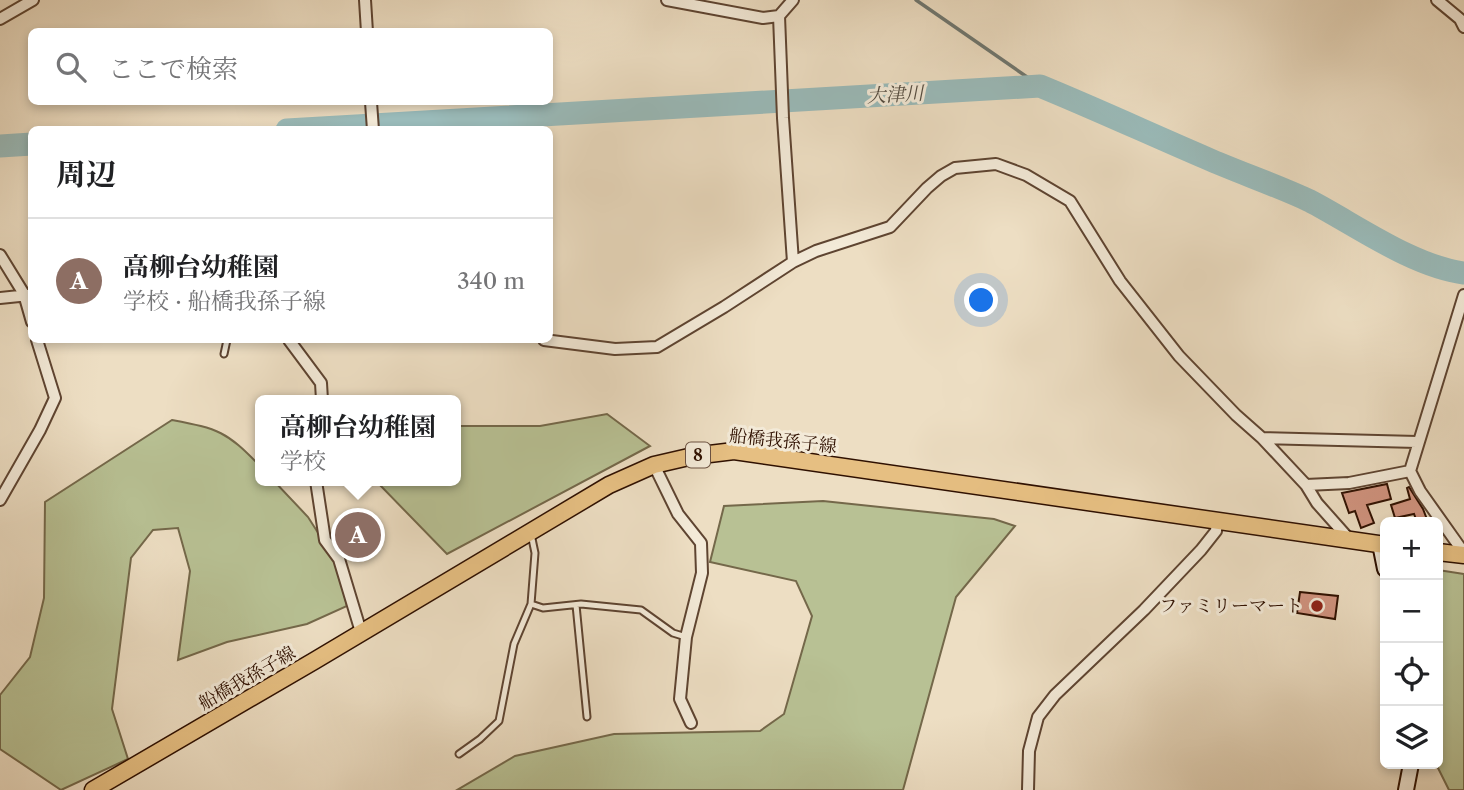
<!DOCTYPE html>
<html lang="ja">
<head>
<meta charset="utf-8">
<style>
	body { margin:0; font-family:"Libre Caslon Text","Noto Serif JP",serif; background:#f2f2f2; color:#202124 }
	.controls { position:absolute; right:21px; bottom:21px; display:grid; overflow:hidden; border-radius:10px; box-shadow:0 4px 10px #0003 }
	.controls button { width:63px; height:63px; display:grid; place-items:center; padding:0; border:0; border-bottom:2px solid #e0e0e0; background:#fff; color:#202124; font:35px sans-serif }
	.you { position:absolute; left:982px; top:301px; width:24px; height:24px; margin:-18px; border:5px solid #fff; border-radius:50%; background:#1a73e8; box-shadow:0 0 0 10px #1a73e833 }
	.badge { display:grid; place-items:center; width:46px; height:46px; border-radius:50%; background:#8f2418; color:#fff; font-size:23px; font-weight:700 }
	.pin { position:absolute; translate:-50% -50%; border:4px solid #fff; box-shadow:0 2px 7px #0006 }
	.popup { position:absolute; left:255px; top:395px; width:206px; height:91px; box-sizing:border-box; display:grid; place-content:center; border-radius:10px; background:#fff; filter:drop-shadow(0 2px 5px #0005); font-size:23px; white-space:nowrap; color:#757577 }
	.popup b { font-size:26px; color:#202124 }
	.popup::after { content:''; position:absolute; left:50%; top:100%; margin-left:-14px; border:14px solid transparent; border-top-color:#fff }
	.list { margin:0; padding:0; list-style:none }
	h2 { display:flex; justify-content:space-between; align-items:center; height:91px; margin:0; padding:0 28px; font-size:30px }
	h2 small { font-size:23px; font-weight:400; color:#757577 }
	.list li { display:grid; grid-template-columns:46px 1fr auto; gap:21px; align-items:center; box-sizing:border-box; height:126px; padding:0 28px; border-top:2px solid #e0e0e0 }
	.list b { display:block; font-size:26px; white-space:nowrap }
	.list p { margin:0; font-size:23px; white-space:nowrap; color:#757577 }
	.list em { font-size:23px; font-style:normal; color:#757577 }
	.icon { flex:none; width:38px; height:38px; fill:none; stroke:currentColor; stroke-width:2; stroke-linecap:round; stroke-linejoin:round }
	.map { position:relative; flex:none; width:1464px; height:790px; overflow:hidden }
	.search { position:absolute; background:#fff; box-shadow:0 4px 10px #0003; left:28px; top:28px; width:525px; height:77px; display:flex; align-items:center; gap:18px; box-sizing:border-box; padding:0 24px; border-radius:10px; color:#757577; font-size:26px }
	.panel { position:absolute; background:#fff; box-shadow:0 4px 10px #0003; left:28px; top:126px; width:525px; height:217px; border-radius:10px }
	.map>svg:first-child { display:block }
	.green { fill:#b8c194; stroke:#74684a; stroke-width:2 }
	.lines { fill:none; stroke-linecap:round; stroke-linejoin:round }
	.stream { stroke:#6f7770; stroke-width:3.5 }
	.river { stroke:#9abbba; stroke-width:23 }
	.building { fill:#d19480; stroke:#2f1000; stroke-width:2 }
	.lane-casing { stroke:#5e4431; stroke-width:9 }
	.street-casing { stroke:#5e4431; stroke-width:14 }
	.secondary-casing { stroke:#2f1000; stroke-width:18 }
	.primary-casing { stroke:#2f1000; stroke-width:19 }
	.lane { stroke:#f3ead8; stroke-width:5 }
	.street { stroke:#f3ead8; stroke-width:10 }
	.secondary { stroke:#f3ead8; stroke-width:14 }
	.primary { stroke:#e6bf82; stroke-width:16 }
	.poi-dot { fill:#8f2418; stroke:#f3ead8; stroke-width:2.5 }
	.labels { text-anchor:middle; stroke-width:6; stroke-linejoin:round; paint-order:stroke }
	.shield { fill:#f3ead8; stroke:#6a5141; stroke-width:2 }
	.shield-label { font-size:16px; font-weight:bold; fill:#2f1000 }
	.street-label { font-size:18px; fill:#2f1000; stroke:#f3ead8 }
	.poi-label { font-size:18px; fill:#2f1000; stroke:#f3ead8; text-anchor:end }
	.water-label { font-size:19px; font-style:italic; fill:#544c41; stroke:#f3ead8 }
</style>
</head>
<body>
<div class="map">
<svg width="1464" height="790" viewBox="0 0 1464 790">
	<rect width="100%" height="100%" fill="#eddec3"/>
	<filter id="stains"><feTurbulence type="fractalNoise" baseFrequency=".00286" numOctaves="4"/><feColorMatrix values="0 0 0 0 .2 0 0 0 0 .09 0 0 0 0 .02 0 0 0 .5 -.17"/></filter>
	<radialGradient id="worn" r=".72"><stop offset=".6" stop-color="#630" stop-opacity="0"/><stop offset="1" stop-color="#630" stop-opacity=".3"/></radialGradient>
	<!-- green -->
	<path class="green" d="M 607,414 L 650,446 L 447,554 L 376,481 L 456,481 L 456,426 L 540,426 Z
		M 172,420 C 219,429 226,431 260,466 L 260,481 L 274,481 L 308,517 L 336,561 L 347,606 L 307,624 L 227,642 L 178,660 L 190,571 L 178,528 L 153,530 L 131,558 L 112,709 L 128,759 L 61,790 L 0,749 L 0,695 L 30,657 L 44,598 L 45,502 Z
		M 823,501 L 994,519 L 1015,526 L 956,597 L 903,790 L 457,790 L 515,756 L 614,734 L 760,731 L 784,714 L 812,616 L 796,581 L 710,562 L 724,506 Z
		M 1438,570 L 1464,574 L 1464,790 L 1449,790 L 1436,764 Z"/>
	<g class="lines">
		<!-- stream -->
		<path class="stream" d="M 916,0 L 1040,86"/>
		<!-- river -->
		<path class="river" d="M 287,130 L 1040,86 C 1096,109 1150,134 1206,158 C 1240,173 1276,185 1310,201 C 1356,225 1412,266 1464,273
			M 0,146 L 32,144"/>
	</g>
	<!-- building -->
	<path class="building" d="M 1387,484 L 1391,499 L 1367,505 L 1374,523 L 1361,528 L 1355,511 L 1349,513 L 1342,493 Z
		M 1409,487 L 1423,509 L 1428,522 L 1417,522 L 1414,514 L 1395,518 L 1391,505 L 1410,499 L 1407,488 Z
		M 1300,592 L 1338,596 L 1335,619 L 1297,613 Z"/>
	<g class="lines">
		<defs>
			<path id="lane" d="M 224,354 L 227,340
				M 531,604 L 543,608 L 581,604 L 641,610 L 673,633 L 686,637
				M 576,605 L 587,717
				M 459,754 L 480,739 L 499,721 L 514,644 L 531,604 L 535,553 L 531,534"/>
			<path id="street" d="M 365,0 L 367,32
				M 667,0 L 763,18 L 779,16 L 793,0
				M 1437,0 L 1460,19 L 1464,27
				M 779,16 L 783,118 L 793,262
				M 0,19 L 33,0
				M 371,102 L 373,130
				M 0,255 L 24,294 L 32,322
				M 1464,295 L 1410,471 L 1420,491 L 1464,553
				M 0,298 L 29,295
				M 289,340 L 321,383 L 322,400
				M 544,340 L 615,349 L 657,347 L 724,307 L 793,262 L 816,251 L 890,227 L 927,188 L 941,176 L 955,168 L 996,164 L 1026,175 L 1070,201 L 1120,281 L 1179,356 L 1236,415 L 1262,438 L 1306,485 L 1317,503 L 1349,539
				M 1262,438 L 1417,442
				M 654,465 L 678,514 L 701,543 L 702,573 L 686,637 L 680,699 L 691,723
				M 316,481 L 325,540 L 339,559 L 361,632
				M 1306,485 L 1349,483 L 1410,471
				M 0,500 L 40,430 L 55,398 L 37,340
				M 1028,790 L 1029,751 L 1038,717 L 1055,695 L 1144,610 L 1201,550 L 1216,531 L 1217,521"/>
			<path id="secondary" d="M 1380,544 L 1385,569
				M 1406,790 L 1411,764"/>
			<path id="primary" d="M 1438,552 L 1464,555
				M 93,790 L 314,661 L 609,485 L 654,465 L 693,456 L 734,451 L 1385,545"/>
		</defs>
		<!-- lane casing -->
		<use href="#lane" class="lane-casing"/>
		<!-- street casing -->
		<use href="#street" class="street-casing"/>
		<!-- secondary casing -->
		<use href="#secondary" class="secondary-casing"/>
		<!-- primary casing -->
		<use href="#primary" class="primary-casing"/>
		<!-- lane -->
		<use href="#lane" class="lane"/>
		<!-- street -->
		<use href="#street" class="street"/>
		<!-- secondary -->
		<use href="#secondary" class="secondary"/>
		<!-- primary -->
		<use href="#primary" class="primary"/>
	</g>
	<!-- markers -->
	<circle class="poi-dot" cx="1317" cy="606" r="7"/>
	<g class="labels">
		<!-- shield labels -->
		<rect class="shield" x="686" y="442.5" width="24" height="25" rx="5"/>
		<g class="shield-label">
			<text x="698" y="461">8</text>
		</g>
		<!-- street labels -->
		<g class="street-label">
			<text transform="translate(783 441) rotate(6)" y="6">船橋我孫子線</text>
			<text transform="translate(247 678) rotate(-30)" y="6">船橋我孫子線</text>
		</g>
		<!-- poi labels -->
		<g class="poi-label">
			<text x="1303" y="612">ファミリーマート</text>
		</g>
		<!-- water labels -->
		<g class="water-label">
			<text transform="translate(895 94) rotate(-3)" y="7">大津川</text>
		</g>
	</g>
	<rect width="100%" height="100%" filter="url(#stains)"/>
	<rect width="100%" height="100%" fill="url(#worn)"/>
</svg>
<div class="controls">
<button>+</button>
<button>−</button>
<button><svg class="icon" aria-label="locate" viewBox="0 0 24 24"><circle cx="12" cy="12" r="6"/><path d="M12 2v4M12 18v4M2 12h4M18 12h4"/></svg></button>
<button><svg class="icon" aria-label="layers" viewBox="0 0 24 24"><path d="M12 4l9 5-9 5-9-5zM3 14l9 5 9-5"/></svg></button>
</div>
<div class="you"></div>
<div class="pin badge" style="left:358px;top:535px;background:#8d6e63">A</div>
<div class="popup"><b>高柳台幼稚園</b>学校</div>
<div class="search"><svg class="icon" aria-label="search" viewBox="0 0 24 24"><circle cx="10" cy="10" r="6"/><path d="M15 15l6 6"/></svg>ここで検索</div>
<section class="panel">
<h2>周辺<small></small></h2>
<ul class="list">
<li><span class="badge" style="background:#8d6e63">A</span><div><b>高柳台幼稚園</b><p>学校 · 船橋我孫子線</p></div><em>340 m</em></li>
</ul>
</section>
</div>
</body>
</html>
